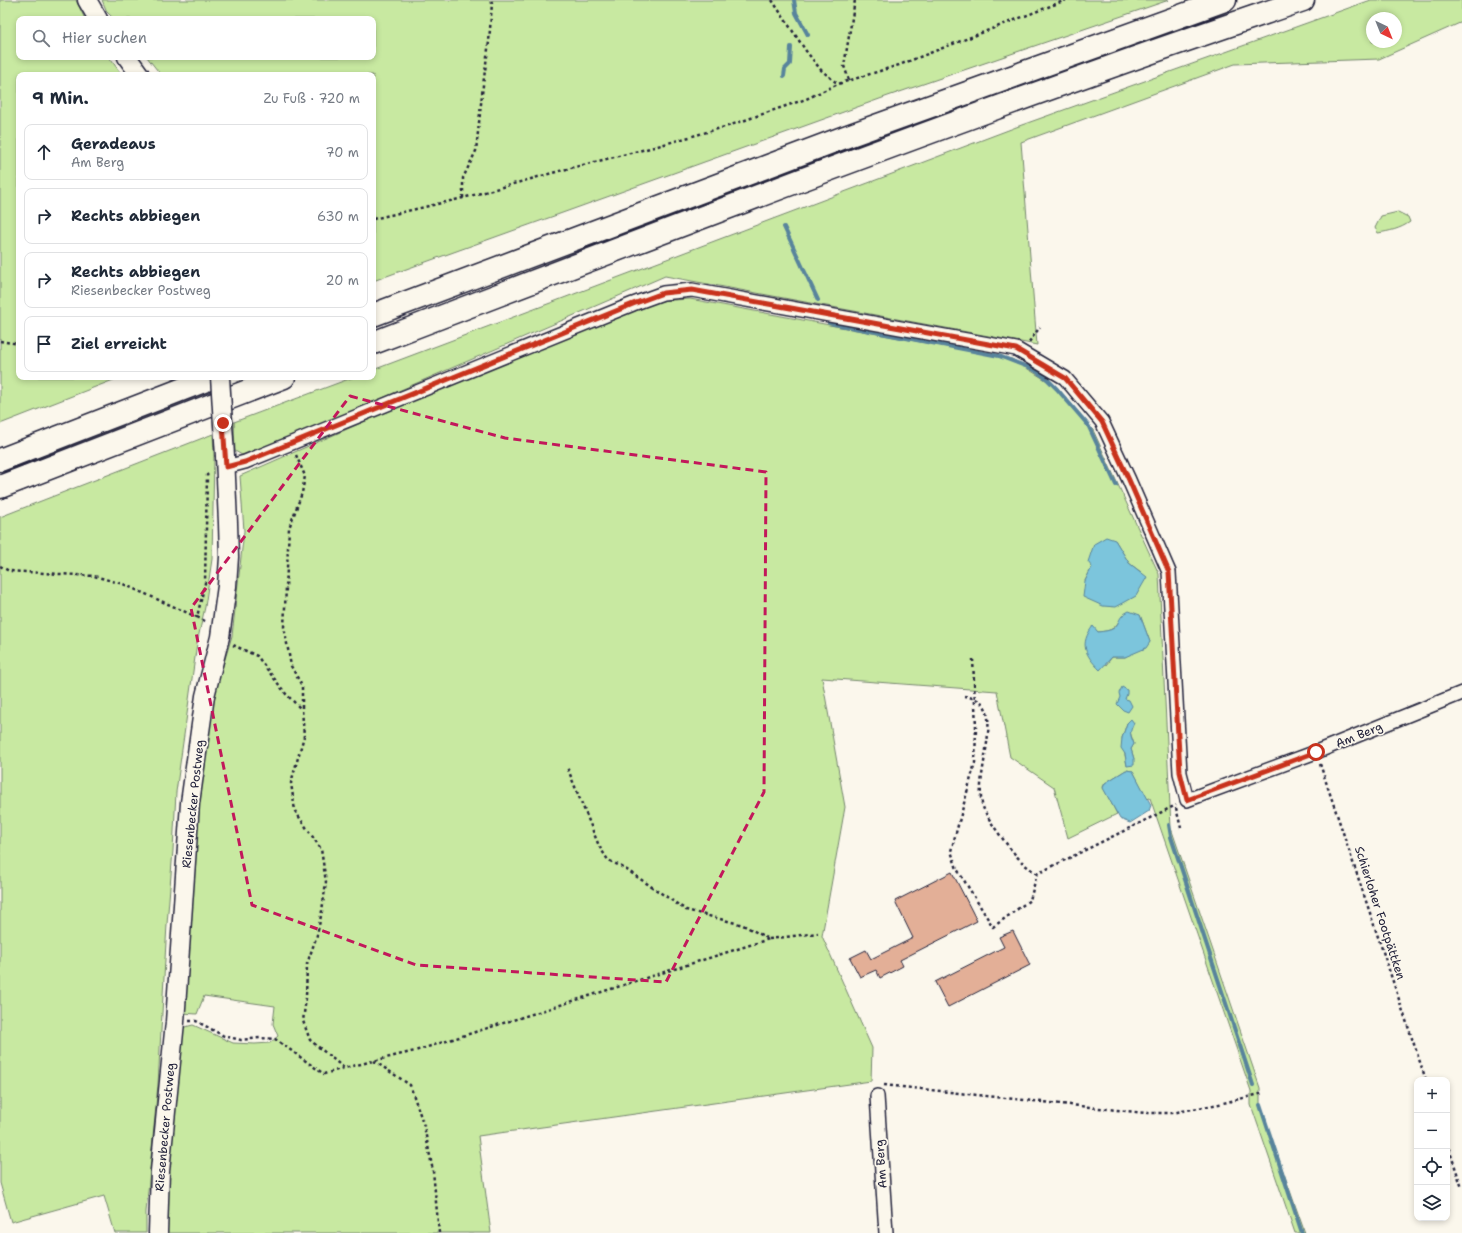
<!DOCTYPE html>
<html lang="de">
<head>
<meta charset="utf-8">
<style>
	body { margin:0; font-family:"Shantell Sans",sans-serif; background:#f2f2f3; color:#1f2937 }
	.controls { position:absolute; right:12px; bottom:12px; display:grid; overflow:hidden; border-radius:8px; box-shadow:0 2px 6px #0003 }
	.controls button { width:36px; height:36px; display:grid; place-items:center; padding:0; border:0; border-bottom:1px solid #e0e1e3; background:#fff; color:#1f2937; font:20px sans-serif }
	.compass { position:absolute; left:1366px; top:12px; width:36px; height:36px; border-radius:50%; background:#fff; box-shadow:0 2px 6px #0003; rotate:137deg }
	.stop { position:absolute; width:12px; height:12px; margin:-9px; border:3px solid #c8321e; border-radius:50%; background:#fff }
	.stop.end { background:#c8321e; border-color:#fff; box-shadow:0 1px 4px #0008 }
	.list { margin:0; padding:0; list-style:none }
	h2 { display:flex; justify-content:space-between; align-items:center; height:52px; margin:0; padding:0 16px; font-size:17px }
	h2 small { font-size:13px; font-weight:400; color:#747a83 }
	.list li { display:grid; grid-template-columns:26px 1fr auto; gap:12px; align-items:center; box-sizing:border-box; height:56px; margin:0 8px 8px; padding:0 8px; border:1px solid #e0e1e3; border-radius:8px }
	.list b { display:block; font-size:15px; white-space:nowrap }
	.list p { margin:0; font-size:13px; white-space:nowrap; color:#747a83 }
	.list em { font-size:13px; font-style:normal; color:#747a83 }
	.icon { flex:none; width:22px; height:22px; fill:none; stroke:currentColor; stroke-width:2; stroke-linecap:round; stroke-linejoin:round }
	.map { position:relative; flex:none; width:1462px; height:1233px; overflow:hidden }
	.search { position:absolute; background:#fff; box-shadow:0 2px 6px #0003; left:16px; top:16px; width:360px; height:44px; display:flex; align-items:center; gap:10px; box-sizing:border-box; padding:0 14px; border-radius:8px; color:#747a83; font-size:15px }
	.panel { position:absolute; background:#fff; box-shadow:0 2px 6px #0003; left:16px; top:72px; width:360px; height:308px; border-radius:8px }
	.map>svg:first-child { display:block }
	.green { fill:#c8e9a1; stroke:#75866e; fill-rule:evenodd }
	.water { fill:#7cc5dc; stroke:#58849c }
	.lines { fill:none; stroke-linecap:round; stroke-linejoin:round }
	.stream { stroke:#58849c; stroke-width:4 }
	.building { fill:#e3af97; stroke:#22223b }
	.street-casing { stroke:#22223b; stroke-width:16 }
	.secondary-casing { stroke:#22223b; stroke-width:21 }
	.highway-casing { stroke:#22223b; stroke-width:25 }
	.path { stroke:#22223b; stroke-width:2.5; stroke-dasharray:3 3; stroke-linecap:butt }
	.street { stroke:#fbf7ec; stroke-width:13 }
	.secondary { stroke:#fbf7ec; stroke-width:18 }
	.highway { stroke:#fbf7ec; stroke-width:22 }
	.secondary-bridge-casing { stroke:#22223b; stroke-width:21; stroke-linecap:butt }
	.secondary-bridge { stroke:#fbf7ec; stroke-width:18 }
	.route { stroke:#c8321e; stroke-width:5 }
	.marked { fill:none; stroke:#c2185b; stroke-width:3; stroke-dasharray:8 5; stroke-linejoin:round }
	.labels { text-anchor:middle; stroke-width:3.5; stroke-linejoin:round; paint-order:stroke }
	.street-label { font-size:12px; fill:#22223b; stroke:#fbf7ec }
</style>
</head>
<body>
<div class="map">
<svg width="1462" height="1233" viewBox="0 0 1462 1233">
	<rect width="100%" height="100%" fill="#fbf7ec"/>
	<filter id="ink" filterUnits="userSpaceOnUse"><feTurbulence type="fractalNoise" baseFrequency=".025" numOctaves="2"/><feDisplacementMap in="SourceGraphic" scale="8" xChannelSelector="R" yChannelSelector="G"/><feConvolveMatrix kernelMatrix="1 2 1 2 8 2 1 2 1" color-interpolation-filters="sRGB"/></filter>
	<g filter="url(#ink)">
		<!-- green -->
		<path class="green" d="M 0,0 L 76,0 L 85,19 L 19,19 L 19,57 L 109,57 L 122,75 L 19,75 L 19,377 L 121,377 L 0,424 Z
			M 102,0 L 1169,0 L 888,96 L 373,281 L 373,75 L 161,75 L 147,57 L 373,57 L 373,19 L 114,19 L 107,12 Z
			M 1371,0 L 1462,0 L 1462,22 L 1379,59 L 1235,64 L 1021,142 L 1037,345 L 665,276 L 250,455 L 242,455 L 235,451 L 234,422 L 354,377 L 373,377 L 373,370 L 1019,126 ZM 1372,18 L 1396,18 L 1396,42 L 1372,42 Z
			M 1398,212 L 1408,217 L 1410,222 C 1400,229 1390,231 1378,233 L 1375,228 L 1381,216 Z
			M 690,299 L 1012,359 L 1057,387 L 1093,430 L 1159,574 L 1171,828 L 1260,1088 L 1260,1106 L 1305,1233 L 1295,1233 L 1251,1105 L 1251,1091 L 1150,798 L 1147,799 L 1133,771 L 1126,770 L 1105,783 L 1103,787 L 1117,814 L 1068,838 L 1054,787 L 1010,757 L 997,691 L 822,678 L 845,807 L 822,936 L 872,1048 L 871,1081 L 478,1136 L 491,1233 L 166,1233 L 168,1188 L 181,1028 L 193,1025 L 233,1043 L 255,1044 L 270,1043 L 278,1036 L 273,1024 L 275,1006 L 204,996 L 197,1014 L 182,1013 L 202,759 L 210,708 L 232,636 L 244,531 L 240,476 L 500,362 L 640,309 L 657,301 ZM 1115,540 L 1129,563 L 1141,572 L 1085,581 L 1092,567 ZM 1140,615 L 1150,642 L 1125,657 L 1112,657 L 1106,665 L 1092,626 L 1098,632 C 1109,631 1114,630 1119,621 ZM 1127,723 L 1134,744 L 1131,749 L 1134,759 L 1127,766 L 1122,738 Z
			M 213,434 L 214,457 L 212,559 L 205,607 L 197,643 L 176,792 L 173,850 L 167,924 L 158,1084 L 146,1212 L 146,1233 L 115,1233 L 104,1196 L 11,1222 L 0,1183 L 0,517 Z"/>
		<!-- water -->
		<path class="water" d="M 1106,537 L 1115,540 L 1129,563 L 1147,577 L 1136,596 L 1116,607 L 1103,606 L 1083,597 L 1085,581 L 1092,567 L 1088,562 L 1094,544 Z
			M 1129,611 L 1140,615 L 1150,642 L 1146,648 L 1125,657 L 1112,657 L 1100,670 C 1085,655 1079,644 1093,626 L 1098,632 C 1104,631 1110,631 1114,628 C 1121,622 1117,617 1129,611 Z
			M 1122,687 L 1127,690 L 1127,694 L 1125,699 L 1129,700 L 1132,706 L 1128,712 L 1123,710 L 1117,704 L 1120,697 L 1119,693 Z
			M 1131,719 L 1134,723 C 1129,733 1130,734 1134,744 L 1131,749 L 1134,759 L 1134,765 L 1127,766 L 1125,754 L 1121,748 L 1122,738 L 1127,723 Z
			M 1126,770 L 1133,771 L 1151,805 L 1149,811 L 1130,823 L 1120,819 L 1103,788 L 1105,783 Z"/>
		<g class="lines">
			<!-- stream -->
			<path class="stream" d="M 794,0 L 796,13 L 808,35
				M 784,76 L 785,69 L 790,64 L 791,47
				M 784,227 L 818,300
				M 829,323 L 999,356 L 1033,369 L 1046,378 L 1057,389 L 1088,425 L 1116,485
				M 1169,825 L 1171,837 L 1253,1085
				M 1260,1105 L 1302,1233"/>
		</g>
		<!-- building -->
		<path class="building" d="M 952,872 L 977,921 L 900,960 L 903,966 L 880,978 L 876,970 L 860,977 L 850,958 L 866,950 L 871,959 L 913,938 L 895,901 Z
			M 1013,931 L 1030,965 L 948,1007 L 935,982 L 1004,947 L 999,937 Z"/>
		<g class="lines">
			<defs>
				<path id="street" d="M 226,467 L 245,462 L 633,304 L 663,293 L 692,290 L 1016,349 L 1065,378 L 1102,422 L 1129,480 L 1169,572 L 1180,773 L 1187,800 L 1316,752 L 1462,693
					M 877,1096 L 886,1233"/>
				<path id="secondary" d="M 87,0 L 98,19
					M 127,57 L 140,75
					M 158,1233 L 160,1171 L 175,1022 L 190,803 L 205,696 L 220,637 L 227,586 L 229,557 L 228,523 L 225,456"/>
				<path id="highway" d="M 373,315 L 845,137 L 1225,0
					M 373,343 C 618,249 863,155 1110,67 C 1174,44 1239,22 1303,0
					M 0,460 L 214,377
					M 0,487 L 284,377"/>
			</defs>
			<!-- street casing -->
			<use href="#street" class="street-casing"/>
			<!-- secondary casing -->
			<use href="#secondary" class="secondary-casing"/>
			<!-- highway casing -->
			<use href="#highway" class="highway-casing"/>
			<!-- path -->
			<path class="path" d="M 772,0 L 806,51 L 821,70 L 838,84
				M 849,80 L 844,66 L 855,0
				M 463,198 L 463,178 L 476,151 L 483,85 L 489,42 L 492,3 L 491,0
				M 373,219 L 463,198 L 563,170 L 654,147 L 728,126 L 806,99 L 838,84 L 899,65 L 1066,0
				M 0,341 L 19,344
				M 1029,342 L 1040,327
				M 296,455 L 305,476 L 302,493 L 289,528 L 284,627 L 291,666 L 302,686 L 302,709 L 304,736 L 291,783 L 295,811 L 321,849 L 326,882 L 322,911 L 317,935 L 307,964 L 306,998 L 303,1021 L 310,1040 L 344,1068
				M 0,566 L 9,571 L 94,576 L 123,584 L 197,617 L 205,583 L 207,475 L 211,473
				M 197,617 L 207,622
				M 233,645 L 257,656 L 286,694 L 301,709
				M 973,659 L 976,727 L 975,763 L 951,851 L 957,869 L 993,927 L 1030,900 L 1037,874 L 1176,805
				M 964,696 C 970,697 977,699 981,702 C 1001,720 973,780 983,807 C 988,821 1012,852 1022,862 C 1027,867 1032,870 1037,874
				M 1320,764 L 1426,1080
				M 1176,808 L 1181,828
				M 769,939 L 818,933
				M 189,1021 L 196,1021 L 224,1036 L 241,1040 L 260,1038 L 275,1039 L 324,1074 L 344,1068 L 415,1051 L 769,939 L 743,925 L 686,910 L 624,868 L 608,860 L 599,846 L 567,767
				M 374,1061 L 410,1085 L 424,1126 L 433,1171 L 439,1233
				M 884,1085 L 1145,1113 L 1172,1113 L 1219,1104 L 1264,1093
				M 1447,1143 L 1462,1188"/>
			<!-- street -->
			<use href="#street" class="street"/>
			<!-- secondary -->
			<use href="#secondary" class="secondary"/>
			<!-- highway -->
			<use href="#highway" class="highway"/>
			<defs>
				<path id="secondary-bridge" d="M 220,377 L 225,456"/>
			</defs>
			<!-- secondary-bridge casing -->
			<use href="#secondary-bridge" class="secondary-bridge-casing"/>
			<!-- secondary-bridge -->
			<use href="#secondary-bridge" class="secondary-bridge"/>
		</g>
	</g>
	<g class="lines" filter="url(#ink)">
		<!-- route -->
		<path class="route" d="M 223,423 L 226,467 L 245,462 L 633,304 L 663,293 L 692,290 L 1016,349 L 1065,378 L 1102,422 L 1129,480 L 1169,572 L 1180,772 L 1187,800 L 1316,752"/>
	</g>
	<!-- marked area -->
	<path class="marked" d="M 350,396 L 505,438 L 766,472 L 764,792 L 666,982 L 416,965 L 252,905 L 191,608 Z"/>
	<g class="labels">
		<!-- street labels -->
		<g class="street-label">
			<text transform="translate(1359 735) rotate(-22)" y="4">Am Berg</text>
			<text transform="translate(193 804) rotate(-84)" y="4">Riesenbecker Postweg</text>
			<text transform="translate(1380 913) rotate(72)" y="4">Schierloher Footpättken</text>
			<text transform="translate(165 1127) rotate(-85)" y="4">Riesenbecker Postweg</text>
			<text transform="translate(881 1164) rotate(-94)" y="4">Am Berg</text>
		</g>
	</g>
</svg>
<div class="controls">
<button>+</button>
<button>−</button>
<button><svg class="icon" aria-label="locate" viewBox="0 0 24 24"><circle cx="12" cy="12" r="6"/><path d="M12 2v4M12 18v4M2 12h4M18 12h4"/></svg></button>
<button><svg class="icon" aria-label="layers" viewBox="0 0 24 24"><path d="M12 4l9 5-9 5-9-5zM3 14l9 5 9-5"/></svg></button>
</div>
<svg class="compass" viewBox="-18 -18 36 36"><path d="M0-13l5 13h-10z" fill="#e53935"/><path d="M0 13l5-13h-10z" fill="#747a83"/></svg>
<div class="stop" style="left:1316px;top:752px"></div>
<div class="stop end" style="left:223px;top:423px"></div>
<div class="search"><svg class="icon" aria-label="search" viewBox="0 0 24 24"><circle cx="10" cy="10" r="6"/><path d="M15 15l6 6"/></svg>Hier suchen</div>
<section class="panel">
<h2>9 Min.<small>Zu Fuß · 720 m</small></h2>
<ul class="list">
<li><svg class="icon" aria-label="ahead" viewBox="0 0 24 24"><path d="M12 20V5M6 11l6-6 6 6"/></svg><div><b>Geradeaus</b><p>Am Berg</p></div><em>70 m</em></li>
<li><svg class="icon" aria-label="right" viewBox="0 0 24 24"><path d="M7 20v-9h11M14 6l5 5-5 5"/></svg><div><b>Rechts abbiegen</b></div><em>630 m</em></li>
<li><svg class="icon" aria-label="right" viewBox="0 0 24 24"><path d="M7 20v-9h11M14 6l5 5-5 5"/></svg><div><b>Rechts abbiegen</b><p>Riesenbecker Postweg</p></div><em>20 m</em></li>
<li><svg class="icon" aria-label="arrive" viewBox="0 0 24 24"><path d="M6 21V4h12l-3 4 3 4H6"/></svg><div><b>Ziel erreicht</b></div></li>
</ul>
</section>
</div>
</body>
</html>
